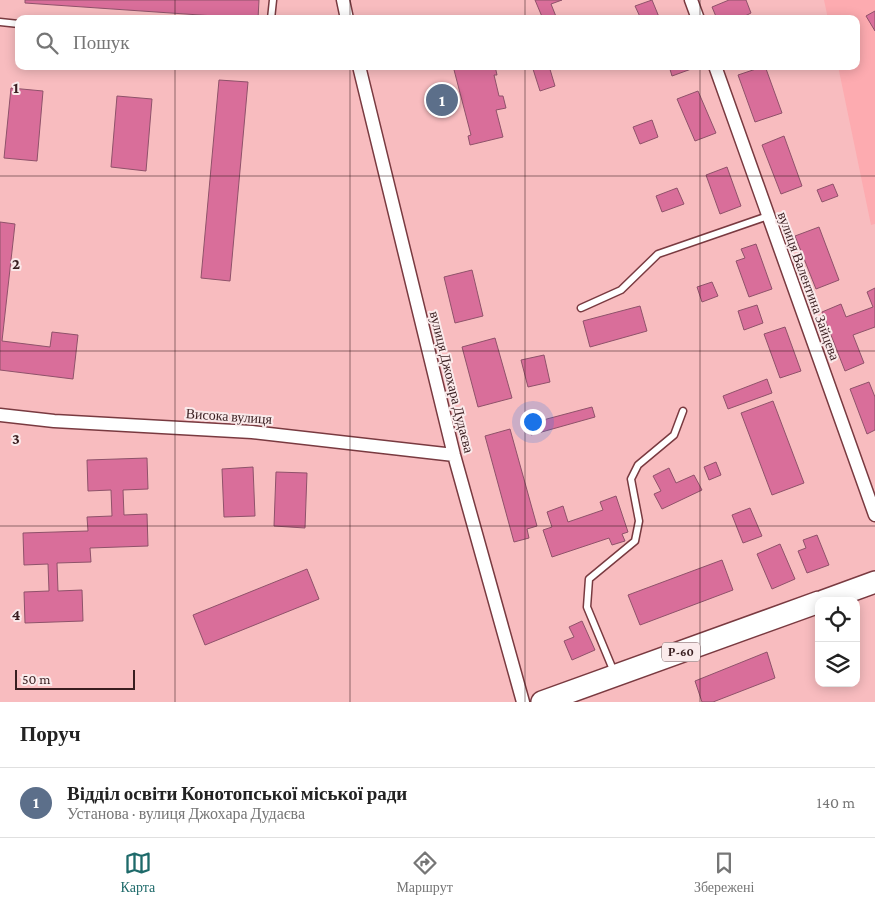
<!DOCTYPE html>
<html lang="uk">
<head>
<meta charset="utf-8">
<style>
	body { margin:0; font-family:"Crimson Pro",serif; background:#f2f2f2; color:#222 }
	.controls { position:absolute; right:15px; bottom:15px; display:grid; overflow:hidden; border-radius:10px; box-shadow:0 2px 12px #0003 }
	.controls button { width:45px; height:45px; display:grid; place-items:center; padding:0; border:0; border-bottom:1px solid #e0e0e0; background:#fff; color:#222; font:25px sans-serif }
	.scale { position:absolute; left:15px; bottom:12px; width:120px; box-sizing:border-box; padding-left:5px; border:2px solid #391e20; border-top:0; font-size:14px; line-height:18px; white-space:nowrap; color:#391e20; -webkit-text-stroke:4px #faeaeb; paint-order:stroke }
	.you { position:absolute; left:532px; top:421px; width:18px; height:18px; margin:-12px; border:4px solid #fff; border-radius:50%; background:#1a73e8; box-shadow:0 0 0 8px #1a73e833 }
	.badge { display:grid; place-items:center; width:32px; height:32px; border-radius:50%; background:#1e6a6a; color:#fff; font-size:16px; font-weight:700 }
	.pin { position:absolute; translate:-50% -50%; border:2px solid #fff; box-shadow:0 1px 5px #0006 }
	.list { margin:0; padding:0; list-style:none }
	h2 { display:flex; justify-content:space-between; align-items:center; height:65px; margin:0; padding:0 20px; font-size:21px }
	h2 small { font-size:16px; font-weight:400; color:#767676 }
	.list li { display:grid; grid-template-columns:32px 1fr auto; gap:15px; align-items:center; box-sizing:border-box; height:70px; padding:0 20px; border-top:1px solid #e0e0e0 }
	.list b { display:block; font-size:19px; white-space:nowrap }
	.list p { margin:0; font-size:16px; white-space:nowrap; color:#767676 }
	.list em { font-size:16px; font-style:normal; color:#767676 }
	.icon { flex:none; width:28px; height:28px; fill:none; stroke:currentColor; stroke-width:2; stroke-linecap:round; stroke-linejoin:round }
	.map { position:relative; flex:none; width:875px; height:702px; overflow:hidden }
	.search { position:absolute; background:#fff; box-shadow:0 2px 12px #0003; left:15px; right:15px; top:15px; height:55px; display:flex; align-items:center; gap:12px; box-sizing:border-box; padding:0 18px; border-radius:10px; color:#767676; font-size:19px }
	.sheet { height:135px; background:#fff }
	nav { display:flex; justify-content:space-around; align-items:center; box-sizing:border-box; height:70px; border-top:1px solid #e0e0e0; background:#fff; font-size:14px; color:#767676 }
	nav a { display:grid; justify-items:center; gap:2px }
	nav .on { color:#1e6a6a }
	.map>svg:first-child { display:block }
	.built { fill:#fdabb0 }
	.building { fill:#d96e9a; stroke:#8f526a }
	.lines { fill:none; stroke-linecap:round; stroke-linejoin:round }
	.lane-casing { stroke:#793a40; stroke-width:9 }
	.street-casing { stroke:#793a40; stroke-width:15 }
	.primary-casing { stroke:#793a40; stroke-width:24 }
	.lane { stroke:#fff; stroke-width:6 }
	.street { stroke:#fff; stroke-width:12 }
	.primary { stroke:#fff; stroke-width:21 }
	.grid { fill:none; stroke:#391e20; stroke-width:1; stroke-opacity:0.55 }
	.labels { text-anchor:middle; stroke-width:4; stroke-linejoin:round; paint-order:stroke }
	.shield { fill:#faeaeb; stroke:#735b5d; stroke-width:1 }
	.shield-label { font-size:12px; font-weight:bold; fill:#391e20 }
	.street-label { font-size:14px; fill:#391e20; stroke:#faeaeb }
	.grid-label { font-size:16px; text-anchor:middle; font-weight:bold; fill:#391e20; stroke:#faeaeb; stroke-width:4; stroke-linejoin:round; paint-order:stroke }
</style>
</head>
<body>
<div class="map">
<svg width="875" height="702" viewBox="0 0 875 702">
	<rect width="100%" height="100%" fill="#f8bcbf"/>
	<!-- built -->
	<path class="built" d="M 824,0 L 875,0 L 875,224 L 871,225 L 838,66 L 856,66 L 856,19 L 828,19 Z"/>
	<!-- building -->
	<path class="building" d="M 25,0 L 259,0 L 258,19 L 25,3 Z
		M 535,0 L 562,0 L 551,4 L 557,19 L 543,19 Z
		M 652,0 L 659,17 L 641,19 L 635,6 Z
		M 729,0 L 746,0 L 751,13 L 745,16 L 746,19 L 717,19 L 712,7 Z
		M 875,11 L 875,31 L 866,16 Z
		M 453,66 L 495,66 L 497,75 L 494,75 L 499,96 L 503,96 L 506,108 L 496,110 L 503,137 L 470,145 L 468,136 L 471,135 Z
		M 532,66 L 549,66 L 555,86 L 540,91 Z
		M 669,66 L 693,66 L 694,68 L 672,76 Z
		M 765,66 L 782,113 L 755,122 L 738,75 Z
		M 219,80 L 248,82 L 230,281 L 201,278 Z
		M 11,88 L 43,91 L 37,161 L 4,158 Z
		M 698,91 L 716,133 L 695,141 L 677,99 Z
		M 117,96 L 152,99 L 146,171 L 111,167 Z
		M 652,120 L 658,137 L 640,144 L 633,127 Z
		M 784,136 L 802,186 L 781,194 L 762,145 Z
		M 727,167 L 741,206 L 720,214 L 706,175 Z
		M 833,184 L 838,196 L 822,202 L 817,190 Z
		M 677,188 L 684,204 L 662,212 L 656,196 Z
		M 0,222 L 15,224 L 2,341 L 50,347 L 52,332 L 78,335 L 73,379 L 0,370 Z
		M 819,227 L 839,280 L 816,289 L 795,236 Z
		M 756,244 L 772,289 L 749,297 L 736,261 L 745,258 L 741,249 Z
		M 472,270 L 483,316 L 455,323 L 444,277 Z
		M 712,282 L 718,296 L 702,302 L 697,287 Z
		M 875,288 L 875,327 L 853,335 L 864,363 L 845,371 L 822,312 L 841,304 L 846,317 L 873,307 L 867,292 Z
		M 757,305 L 763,323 L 744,330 L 738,311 Z
		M 640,306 L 647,331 L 590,347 L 583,321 Z
		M 785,327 L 801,371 L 780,378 L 764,334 Z
		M 495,338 L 512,398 L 478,407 L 462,347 Z
		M 544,355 L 550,382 L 528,387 L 521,360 Z
		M 767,379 L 772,393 L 728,409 L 723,396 Z
		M 869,382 L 875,397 L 875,430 L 867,434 L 850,389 Z
		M 773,401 L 804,483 L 772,495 L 741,413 Z
		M 592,407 L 595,417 L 531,435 L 528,424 Z
		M 510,429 L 537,526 L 527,529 L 529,538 L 514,542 L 485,436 Z
		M 147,458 L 148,489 L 123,490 L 124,515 L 147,514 L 148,546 L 90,548 L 91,562 L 57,563 L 58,591 L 82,590 L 83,621 L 25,623 L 24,592 L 49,591 L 48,564 L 24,565 L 23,533 L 88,531 L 87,517 L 112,516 L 111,490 L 88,491 L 87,460 Z
		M 716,462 L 721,475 L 709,480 L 704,467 Z
		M 253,467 L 255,516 L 224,517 L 222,469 Z
		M 669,468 L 676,483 L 694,475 L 702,490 L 662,509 L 654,494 L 661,491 L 653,476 Z
		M 276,472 L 307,473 L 305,528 L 274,526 Z
		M 616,496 L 628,532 L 622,534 L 625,541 L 612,545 L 609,538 L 552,557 L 543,530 L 552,527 L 547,512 L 563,506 L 568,522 L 603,510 L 600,502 Z
		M 750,508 L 762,536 L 743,543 L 732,515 Z
		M 817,535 L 829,565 L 807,573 L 798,551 L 806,548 L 803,540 Z
		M 780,544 L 795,579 L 772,589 L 757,554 Z
		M 722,560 L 733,590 L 640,625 L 628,595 Z
		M 307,569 L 319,599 L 205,645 L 193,615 Z
		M 582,621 L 595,650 L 572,660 L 564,641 L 574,637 L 569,627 Z
		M 767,652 L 775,678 L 713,702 L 702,702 L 695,681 Z"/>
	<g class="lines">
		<defs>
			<path id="lane" d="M 271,19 L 273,0
				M 0,22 L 19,24
				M 581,308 L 621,290 L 658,254 L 768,216
				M 614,672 L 587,607 L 589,579 L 635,541 L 639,521 L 631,479 L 638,465 L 674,435 L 683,411"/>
			<path id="street" d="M 343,0 L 347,19
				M 691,0 L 698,19
				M 359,66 L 454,455 L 523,702
				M 715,66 L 875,515
				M 0,415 L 54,421 L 252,432 L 454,455"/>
			<path id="primary" d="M 823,601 L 875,582
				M 542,702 L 819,602"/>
		</defs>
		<!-- lane casing -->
		<use href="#lane" class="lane-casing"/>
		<!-- street casing -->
		<use href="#street" class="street-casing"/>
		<!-- primary casing -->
		<use href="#primary" class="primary-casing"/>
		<!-- lane -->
		<use href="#lane" class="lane"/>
		<!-- street -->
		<use href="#street" class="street"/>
		<!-- primary -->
		<use href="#primary" class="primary"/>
	</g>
	<!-- grid -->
	<path class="grid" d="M 175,0 L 175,19M 350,0 L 350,19M 525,0 L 525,19M 700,0 L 700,19M 175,66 L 175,702M 350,66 L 350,702M 525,66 L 525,702M 700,66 L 700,702M 0,176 L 875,176M 0,351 L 875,351M 0,526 L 875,526"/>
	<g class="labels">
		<!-- shield labels -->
		<rect class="shield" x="662" y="642.5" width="38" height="19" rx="4"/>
		<g class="shield-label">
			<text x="681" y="656">Р-60</text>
		</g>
		<!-- street labels -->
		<g class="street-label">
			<text transform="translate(809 286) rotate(70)" y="5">вулиця Валентина Зайцева</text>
			<text transform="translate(452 382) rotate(76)" y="5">вулиця Джохара Дудаєва</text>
			<text transform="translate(229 416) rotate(4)" y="5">Висока вулиця</text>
		</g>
	</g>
	<g class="grid-label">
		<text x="16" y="93">1</text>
		<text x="16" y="269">2</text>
		<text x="16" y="444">3</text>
		<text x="16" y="620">4</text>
	</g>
</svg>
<div class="controls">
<button><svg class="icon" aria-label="locate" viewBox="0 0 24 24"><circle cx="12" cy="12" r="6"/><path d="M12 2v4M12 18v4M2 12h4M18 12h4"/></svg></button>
<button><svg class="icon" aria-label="layers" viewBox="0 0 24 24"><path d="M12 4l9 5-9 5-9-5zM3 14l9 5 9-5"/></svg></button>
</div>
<div class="scale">50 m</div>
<div class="you"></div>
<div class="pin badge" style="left:442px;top:100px;background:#5c6f8a">1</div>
<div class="search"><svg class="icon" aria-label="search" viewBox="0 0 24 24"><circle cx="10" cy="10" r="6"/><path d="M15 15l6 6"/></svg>Пошук</div>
</div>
<section class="sheet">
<h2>Поруч<small></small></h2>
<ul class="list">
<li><span class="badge" style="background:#5c6f8a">1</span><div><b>Відділ освіти Конотопської міської ради</b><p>Установа · вулиця Джохара Дудаєва</p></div><em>140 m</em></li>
</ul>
</section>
<nav>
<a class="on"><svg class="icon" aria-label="map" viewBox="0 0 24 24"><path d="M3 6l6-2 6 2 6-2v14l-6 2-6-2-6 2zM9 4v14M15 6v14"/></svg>Карта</a>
<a><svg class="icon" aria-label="directions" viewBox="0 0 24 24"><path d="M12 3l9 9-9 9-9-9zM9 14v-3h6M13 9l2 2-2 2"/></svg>Маршрут</a>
<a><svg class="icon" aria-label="saved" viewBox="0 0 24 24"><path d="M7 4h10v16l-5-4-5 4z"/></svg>Збережені</a>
</nav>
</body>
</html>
